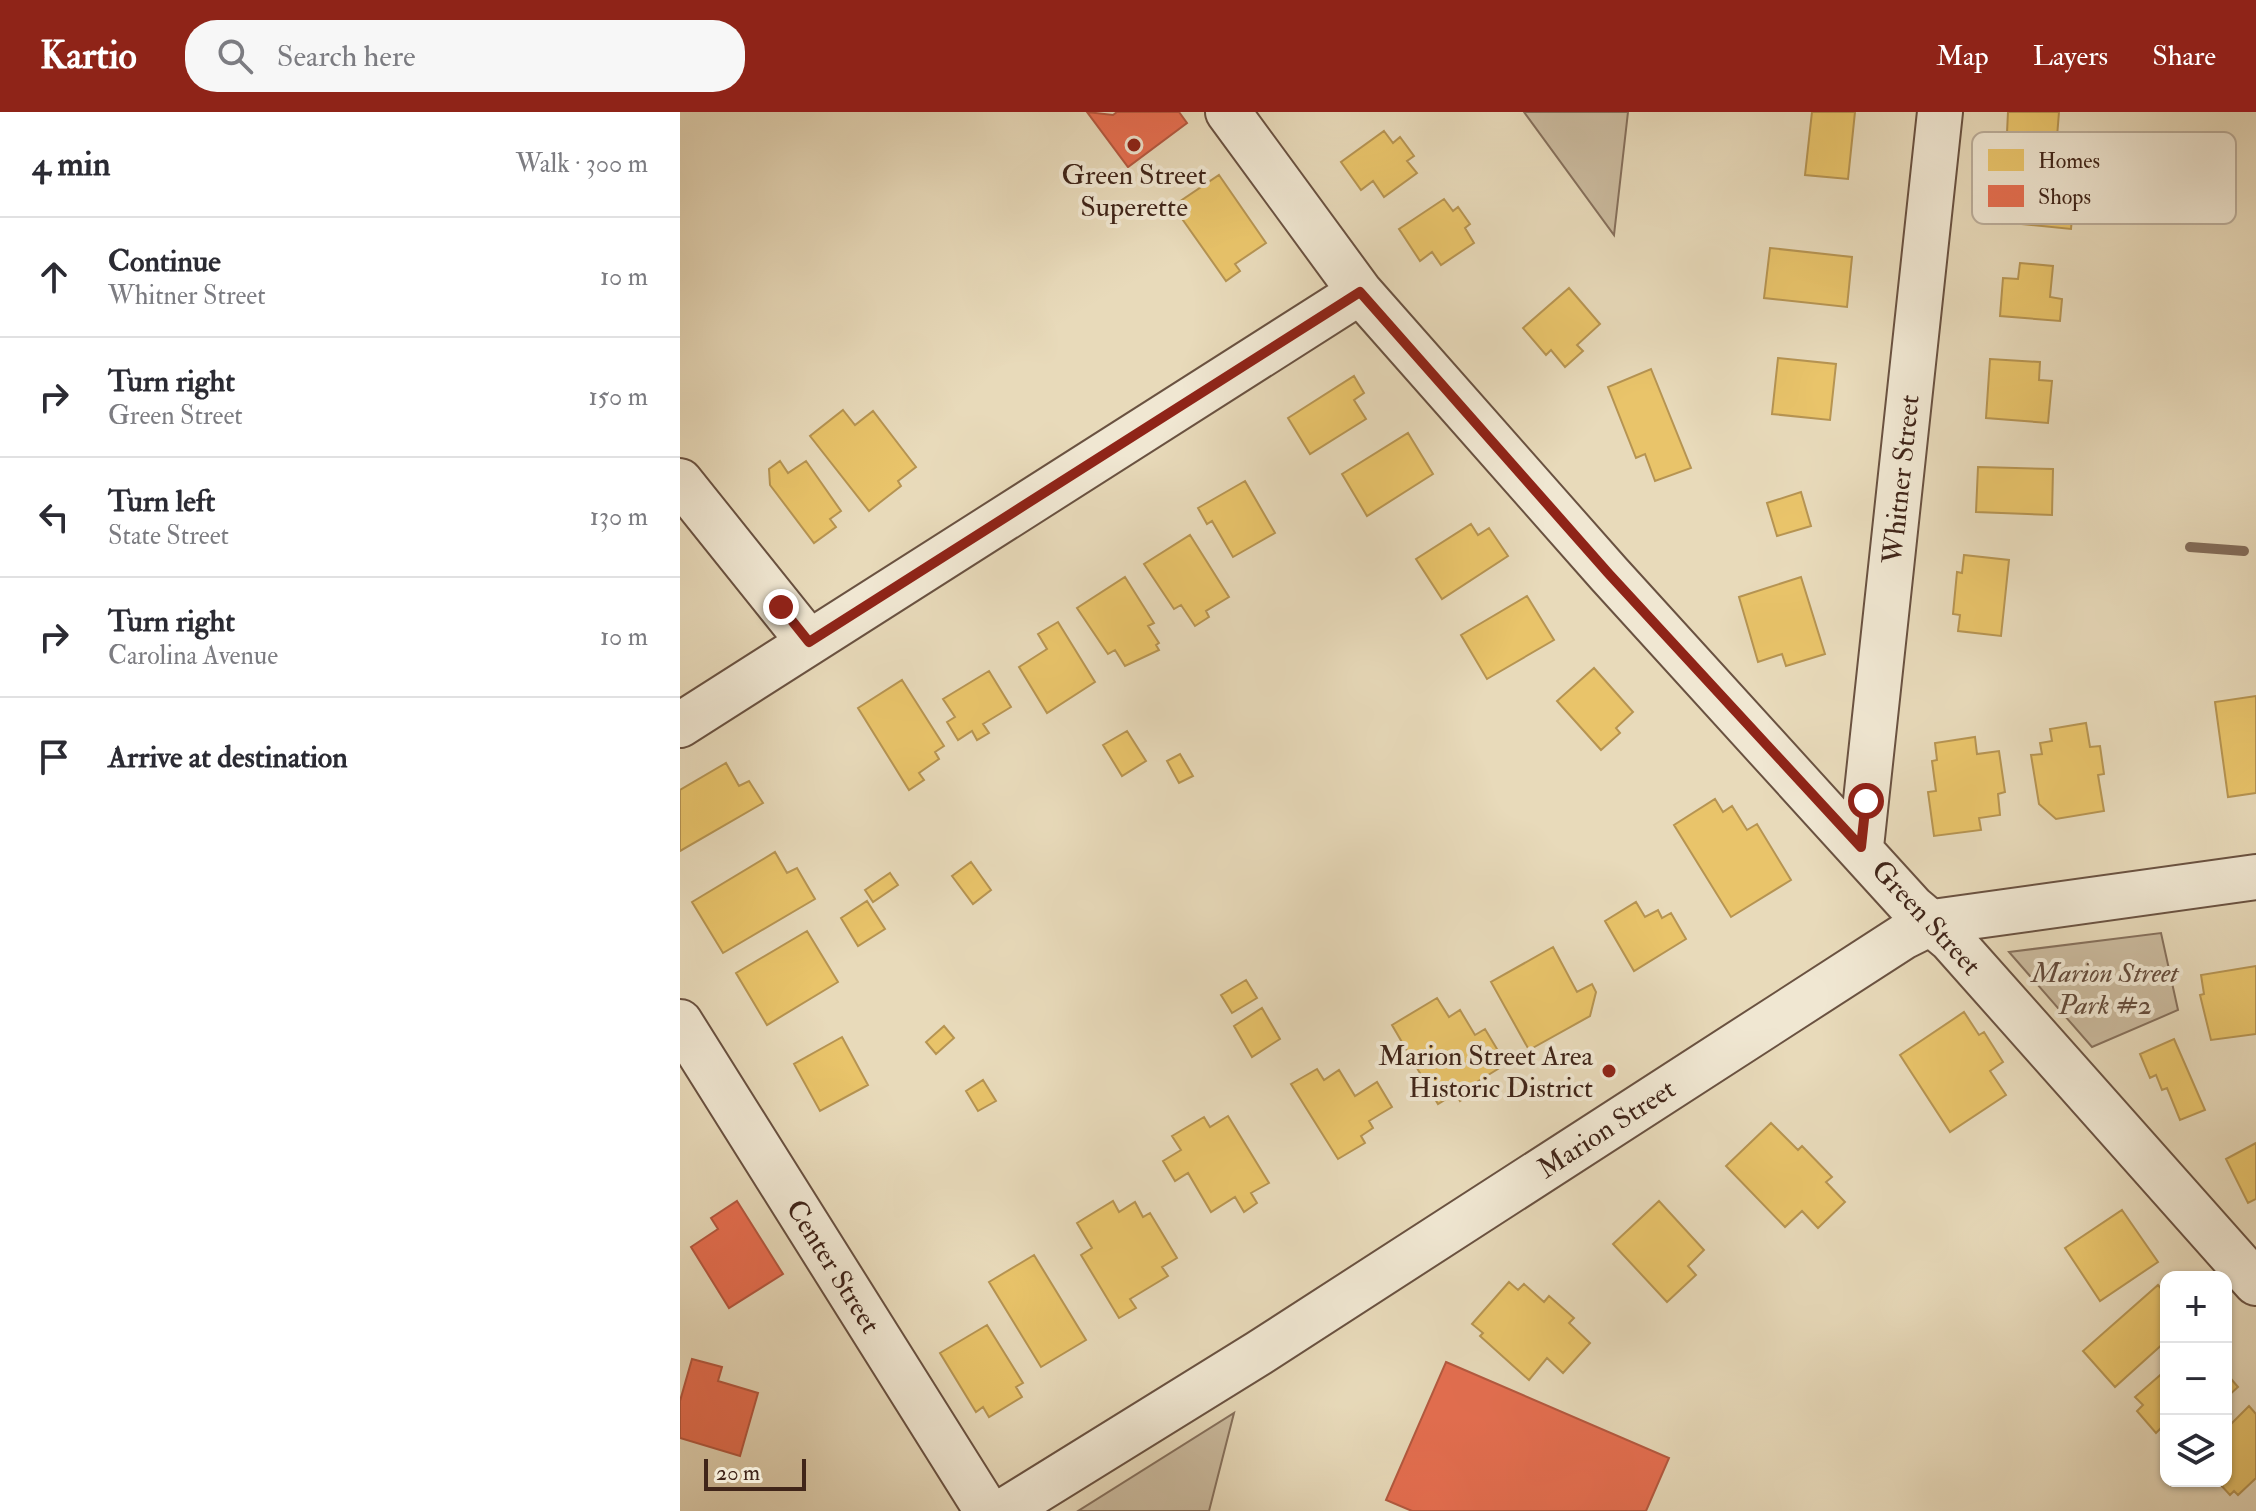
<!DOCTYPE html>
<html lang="en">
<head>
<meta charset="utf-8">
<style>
	body { margin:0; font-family:"IM FELL Double Pica",serif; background:#f7f7f7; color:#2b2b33 }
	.controls { position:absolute; right:24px; bottom:24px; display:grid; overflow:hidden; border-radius:16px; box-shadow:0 2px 6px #0004 }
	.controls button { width:72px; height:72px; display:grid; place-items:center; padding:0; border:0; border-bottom:2px solid #e1e1e2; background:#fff; color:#2b2b33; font:40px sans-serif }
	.scale { position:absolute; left:24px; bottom:20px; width:102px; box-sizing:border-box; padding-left:8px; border:4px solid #402519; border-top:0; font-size:22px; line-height:28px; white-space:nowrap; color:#402519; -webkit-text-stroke:6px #f0e7d2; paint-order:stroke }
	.stop { position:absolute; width:24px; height:24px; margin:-18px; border:6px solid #8f2418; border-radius:50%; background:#fff }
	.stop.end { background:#8f2418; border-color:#fff; box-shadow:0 2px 8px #0008 }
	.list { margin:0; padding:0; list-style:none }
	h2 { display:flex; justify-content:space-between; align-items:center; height:104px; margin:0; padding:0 32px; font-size:34px }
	h2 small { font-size:26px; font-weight:400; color:#7c7c81 }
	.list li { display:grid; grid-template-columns:52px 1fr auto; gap:24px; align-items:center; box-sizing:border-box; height:120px; padding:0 32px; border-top:2px solid #e1e1e2 }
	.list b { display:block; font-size:30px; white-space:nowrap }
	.list p { margin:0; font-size:26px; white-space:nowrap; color:#7c7c81 }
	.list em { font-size:26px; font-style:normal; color:#7c7c81 }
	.icon { flex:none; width:44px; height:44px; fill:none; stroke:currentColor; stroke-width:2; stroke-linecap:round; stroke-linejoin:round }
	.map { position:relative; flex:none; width:1576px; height:1399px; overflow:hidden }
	header { display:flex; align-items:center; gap:48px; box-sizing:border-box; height:112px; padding:0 40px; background:#8f2418; color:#fff }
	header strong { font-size:38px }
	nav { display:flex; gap:44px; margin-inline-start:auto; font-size:28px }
	.search { width:560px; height:72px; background:#f7f7f7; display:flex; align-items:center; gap:20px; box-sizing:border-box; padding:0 28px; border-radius:32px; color:#7c7c81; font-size:30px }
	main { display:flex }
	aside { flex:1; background:#fff }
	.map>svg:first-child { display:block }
	.green { fill:#cbbb9f; stroke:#86705c; stroke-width:2 }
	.homes { fill:#e9c46a; stroke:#b69452; stroke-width:2 }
	.shops { fill:#e76f51; stroke:#b55940; stroke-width:2 }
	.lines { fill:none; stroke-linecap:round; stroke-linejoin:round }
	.stream { stroke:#836c59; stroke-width:10 }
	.minor-casing { stroke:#6a5241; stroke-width:48 }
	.minor { stroke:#f0e7d2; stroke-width:44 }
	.route { stroke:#8f2418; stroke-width:10 }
	.poi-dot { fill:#8f2418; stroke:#f0e7d2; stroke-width:3 }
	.labels { text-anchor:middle; stroke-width:8; stroke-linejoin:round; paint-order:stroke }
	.poi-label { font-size:28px; fill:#402519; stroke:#f0e7d2 }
	.street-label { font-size:28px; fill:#402519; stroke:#f0e7d2 }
	.park-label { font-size:28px; font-style:italic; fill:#634a3a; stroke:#f0e7d2 }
	.key { fill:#f0e7d2; stroke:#bbad9a; stroke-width:2 }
	.key-label { font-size:22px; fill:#402519 }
</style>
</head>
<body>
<header>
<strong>Kartio</strong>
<div class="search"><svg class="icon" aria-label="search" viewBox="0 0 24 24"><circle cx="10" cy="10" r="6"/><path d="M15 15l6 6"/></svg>Search here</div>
<nav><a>Map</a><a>Layers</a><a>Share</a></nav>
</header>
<main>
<aside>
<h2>4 min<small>Walk · 300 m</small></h2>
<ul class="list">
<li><svg class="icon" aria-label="ahead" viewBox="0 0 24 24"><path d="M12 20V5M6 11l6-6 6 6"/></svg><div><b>Continue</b><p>Whitner Street</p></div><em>10 m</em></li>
<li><svg class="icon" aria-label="right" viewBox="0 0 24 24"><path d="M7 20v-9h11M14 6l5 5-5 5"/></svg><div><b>Turn right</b><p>Green Street</p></div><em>150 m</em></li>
<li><svg class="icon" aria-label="left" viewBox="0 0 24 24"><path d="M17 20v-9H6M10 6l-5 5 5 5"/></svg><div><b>Turn left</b><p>State Street</p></div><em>130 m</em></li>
<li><svg class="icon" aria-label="right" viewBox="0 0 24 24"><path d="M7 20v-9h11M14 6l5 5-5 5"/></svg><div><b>Turn right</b><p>Carolina Avenue</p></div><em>10 m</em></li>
<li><svg class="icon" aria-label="arrive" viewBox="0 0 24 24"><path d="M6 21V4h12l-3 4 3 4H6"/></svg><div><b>Arrive at destination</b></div></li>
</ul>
</aside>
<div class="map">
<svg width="1576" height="1399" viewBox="0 0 1576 1399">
	<rect width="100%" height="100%" fill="#e8daba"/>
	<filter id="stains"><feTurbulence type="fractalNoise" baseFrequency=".0025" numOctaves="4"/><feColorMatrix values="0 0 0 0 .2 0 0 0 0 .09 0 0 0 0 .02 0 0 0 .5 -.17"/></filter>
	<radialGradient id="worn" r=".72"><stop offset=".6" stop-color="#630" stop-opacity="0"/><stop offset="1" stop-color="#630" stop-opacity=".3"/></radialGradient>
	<!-- green -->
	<path class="green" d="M 844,0 L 948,0 L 934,123 Z
		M 1481,821 L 1498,898 L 1412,935 L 1329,840 Z
		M 554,1301 L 529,1399 L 398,1399 Z"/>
	<!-- homes -->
	<path class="homes" d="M 1132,0 L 1175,0 L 1168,67 L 1125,63 Z
		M 1328,0 L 1379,0 L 1377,25 L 1327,21 Z
		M 704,19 L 713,31 L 720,25 L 734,44 L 727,49 L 737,61 L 704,85 L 693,69 L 681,78 L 661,50 Z
		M 1327,61 L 1347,63 L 1347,67 L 1395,72 L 1391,117 L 1322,110 Z
		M 539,63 L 586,131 L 555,152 L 560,159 L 546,169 L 493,94 Z
		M 764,87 L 773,99 L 778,95 L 790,112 L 785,116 L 794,131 L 761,153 L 752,140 L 740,149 L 719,117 Z
		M 1090,136 L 1172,145 L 1167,195 L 1084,186 Z
		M 1340,151 L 1373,154 L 1370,185 L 1382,187 L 1380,209 L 1320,204 L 1323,166 L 1338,167 Z
		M 889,176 L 920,212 L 897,233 L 903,239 L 885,255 L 871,238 L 866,243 L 843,216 Z
		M 1098,246 L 1156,252 L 1150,308 L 1092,302 Z
		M 1310,247 L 1360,250 L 1359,268 L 1372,269 L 1368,311 L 1306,306 Z
		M 971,257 L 1011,356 L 975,369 L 965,342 L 956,346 L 928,275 Z
		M 674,264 L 684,281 L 674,288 L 686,307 L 630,342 L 608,306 Z
		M 163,298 L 175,313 L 193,299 L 236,355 L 218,369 L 221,374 L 189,399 L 130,324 Z
		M 728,321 L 753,362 L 687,404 L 662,362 Z
		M 100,349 L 108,361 L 126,349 L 161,399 L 150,407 L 156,415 L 134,431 L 90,373 L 89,357 Z
		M 1298,355 L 1373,357 L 1372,403 L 1296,400 Z
		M 565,369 L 595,421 L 553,445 L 532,409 L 527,412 L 518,396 Z
		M 1121,380 L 1131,414 L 1097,424 L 1087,391 Z
		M 791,412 L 798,423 L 809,416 L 828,444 L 762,487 L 736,447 Z
		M 510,423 L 549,485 L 526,499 L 529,505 L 515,514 L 501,493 L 494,497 L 464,452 Z
		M 1284,443 L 1329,448 L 1321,524 L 1278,519 L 1280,503 L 1273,502 L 1277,460 L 1282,461 Z
		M 445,465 L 474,511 L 468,514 L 479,531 L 476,533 L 479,538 L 445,554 L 435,538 L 428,542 L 397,496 Z
		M 1121,465 L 1145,542 L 1106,554 L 1102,542 L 1078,550 L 1059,485 Z
		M 847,484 L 874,528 L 807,567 L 781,523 Z
		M 378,510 L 415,570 L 367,601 L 339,555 L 367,537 L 358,522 Z
		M 914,556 L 953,600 L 936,616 L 940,621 L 921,638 L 877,589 Z
		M 309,559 L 331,595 L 303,612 L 309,621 L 297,628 L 292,619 L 278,628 L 267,610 L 275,605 L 263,587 Z
		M 222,568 L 264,634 L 255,640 L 259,647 L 239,661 L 244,668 L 229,678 L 178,596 Z
		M 1576,584 L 1576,681 L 1548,685 L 1535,590 Z
		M 1406,611 L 1410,635 L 1420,634 L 1424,662 L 1418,663 L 1424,699 L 1376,707 L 1359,692 L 1351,643 L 1362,642 L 1360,631 L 1372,629 L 1370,617 Z
		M 447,619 L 466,649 L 442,664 L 423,633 Z
		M 1295,625 L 1297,642 L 1319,639 L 1325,680 L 1318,682 L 1320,703 L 1299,706 L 1301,718 L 1254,724 L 1248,680 L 1256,679 L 1252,649 L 1257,648 L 1255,631 Z
		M 500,642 L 513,664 L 499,671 L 487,649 Z
		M 46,651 L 59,674 L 69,669 L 83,691 L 0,739 L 0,678 Z
		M 1035,687 L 1043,700 L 1052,694 L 1067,718 L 1077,712 L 1111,768 L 1051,805 L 994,713 Z
		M 95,740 L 107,761 L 117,756 L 135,787 L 43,841 L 12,790 Z
		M 291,750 L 311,778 L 293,792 L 272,764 Z
		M 210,761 L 218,773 L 193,790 L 185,778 Z
		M 187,789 L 205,817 L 178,834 L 161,806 Z
		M 956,790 L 965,805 L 978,798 L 982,806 L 991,801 L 1006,827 L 954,859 L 925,809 Z
		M 127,819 L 158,870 L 87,913 L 56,861 Z
		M 873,835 L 897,880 L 912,872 L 916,880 L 910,904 L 849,938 L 811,870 Z
		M 1576,854 L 1576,922 L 1531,928 L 1520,883 L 1524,882 L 1521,863 Z
		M 566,868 L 577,886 L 552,901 L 541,883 Z
		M 757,886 L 769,905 L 780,898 L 795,923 L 805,917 L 826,952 L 792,973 L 796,979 L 780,989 L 776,981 L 758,992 L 712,913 Z
		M 582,896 L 600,927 L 572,945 L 554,914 Z
		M 1284,900 L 1299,923 L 1304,920 L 1323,950 L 1310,959 L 1326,983 L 1270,1020 L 1220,943 Z
		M 264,914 L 274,926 L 256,942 L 246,930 Z
		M 162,925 L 188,973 L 140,999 L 114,952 Z
		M 1494,927 L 1525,998 L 1500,1008 L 1487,976 L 1482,978 L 1476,963 L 1470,966 L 1460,942 Z
		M 637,957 L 644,968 L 659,958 L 675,984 L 697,970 L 712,995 L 689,1009 L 693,1016 L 681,1024 L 685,1031 L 658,1047 L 611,972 Z
		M 303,968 L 316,989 L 298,999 L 286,979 Z
		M 548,1004 L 589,1071 L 571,1081 L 577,1091 L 564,1100 L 555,1085 L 531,1100 L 508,1061 L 495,1069 L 483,1049 L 501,1038 L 492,1024 L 524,1005 L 530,1015 Z
		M 1091,1011 L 1118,1038 L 1122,1034 L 1152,1065 L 1146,1070 L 1165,1090 L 1138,1116 L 1122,1099 L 1105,1115 L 1046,1054 Z
		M 1576,1031 L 1576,1087 L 1568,1091 L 1546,1047 Z
		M 433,1089 L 439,1100 L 455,1090 L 463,1105 L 470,1101 L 497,1146 L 482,1155 L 488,1164 L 450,1187 L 456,1196 L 439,1206 L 401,1143 L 412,1136 L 397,1111 Z
		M 979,1089 L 1024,1138 L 1008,1154 L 1016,1163 L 987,1190 L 933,1132 Z
		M 1442,1098 L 1478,1150 L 1420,1189 L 1385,1136 Z
		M 354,1143 L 406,1228 L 361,1255 L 309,1170 Z
		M 829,1170 L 838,1178 L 844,1172 L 864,1190 L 869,1184 L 894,1206 L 889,1211 L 910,1231 L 883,1261 L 867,1246 L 849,1268 L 800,1224 L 803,1221 L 792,1212 Z
		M 1478,1173 L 1486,1182 L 1486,1229 L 1435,1275 L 1403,1239 Z
		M 307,1213 L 343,1271 L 336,1275 L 342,1285 L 309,1305 L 303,1295 L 296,1300 L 260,1241 Z
		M 1486,1258 L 1486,1317 L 1483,1314 L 1476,1321 L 1457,1299 L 1463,1293 L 1455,1285 Z
		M 1546,1261 L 1558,1275 L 1546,1286 Z
		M 1569,1294 L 1576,1302 L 1576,1366 L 1558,1383 L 1554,1379 L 1550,1383 L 1539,1371 L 1546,1369 L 1546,1317 Z"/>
	<!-- shops -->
	<path class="shops" d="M 407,0 L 433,3 L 437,0 L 499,0 L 507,11 L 448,55 Z
		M 57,1089 L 103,1162 L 49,1196 L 11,1135 L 38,1117 L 31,1106 Z
		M 12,1247 L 42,1255 L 38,1269 L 78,1281 L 60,1344 L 0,1326 L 0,1289 Z
		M 766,1250 L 989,1346 L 966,1399 L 732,1399 L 706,1388 Z"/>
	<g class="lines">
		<!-- stream -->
		<path class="stream" d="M 1510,435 L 1564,439"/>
		<defs>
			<path id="minor" d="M 548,0 L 680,180 L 929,462 L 1232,795 L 1271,828 L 1576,1171
				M 0,369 L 129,530
				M 0,613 L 680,180
				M 1181,735 L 1260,0
				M 0,910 L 307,1399
				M 324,1399 L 579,1241 L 1223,825 L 1253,810 L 1576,765"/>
		</defs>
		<!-- minor casing -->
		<use href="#minor" class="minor-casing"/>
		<!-- minor -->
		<use href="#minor" class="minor"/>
	</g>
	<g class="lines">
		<!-- route -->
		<path class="route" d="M 101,495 L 129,530 L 680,180 L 929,462 L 1181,735 L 1186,689"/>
	</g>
	<!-- markers -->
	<g class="poi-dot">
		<circle cx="454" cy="33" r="8"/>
		<circle cx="929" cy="959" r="8"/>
	</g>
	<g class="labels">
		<!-- poi labels -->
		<g class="poi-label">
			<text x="454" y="72">Green Street<tspan x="454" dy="32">Superette</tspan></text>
			<text x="913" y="953" text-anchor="end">Marion Street Area<tspan x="913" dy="32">Historic District</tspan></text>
		</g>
		<!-- street labels -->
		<g class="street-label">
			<text transform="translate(1220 367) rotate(-84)" y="10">Whitner Street</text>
			<text transform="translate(1247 805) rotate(47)" y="10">Green Street</text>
			<text transform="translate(926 1016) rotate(-33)" y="10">Marion Street</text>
			<text transform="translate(154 1154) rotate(58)" y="10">Center Street</text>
		</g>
		<!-- park labels -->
		<g class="park-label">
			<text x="1425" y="870">Marion Street<tspan x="1425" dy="32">Park #2</tspan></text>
		</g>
	</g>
	<!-- legend -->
	<rect x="1292" y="20" width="264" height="92" rx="12" class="key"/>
	<rect x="1308" y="37" width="36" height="22" fill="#e9c46a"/>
	<rect x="1308" y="73" width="36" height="22" fill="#e76f51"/>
	<g class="key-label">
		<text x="1358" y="56">Homes</text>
		<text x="1358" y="92">Shops</text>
	</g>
	<rect width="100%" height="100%" filter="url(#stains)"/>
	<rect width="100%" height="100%" fill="url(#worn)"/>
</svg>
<div class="controls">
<button>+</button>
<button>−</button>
<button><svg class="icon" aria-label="layers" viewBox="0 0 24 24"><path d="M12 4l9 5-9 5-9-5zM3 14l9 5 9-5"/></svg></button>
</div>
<div class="scale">20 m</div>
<div class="stop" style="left:1186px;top:689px"></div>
<div class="stop end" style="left:101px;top:495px"></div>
</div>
</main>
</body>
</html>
